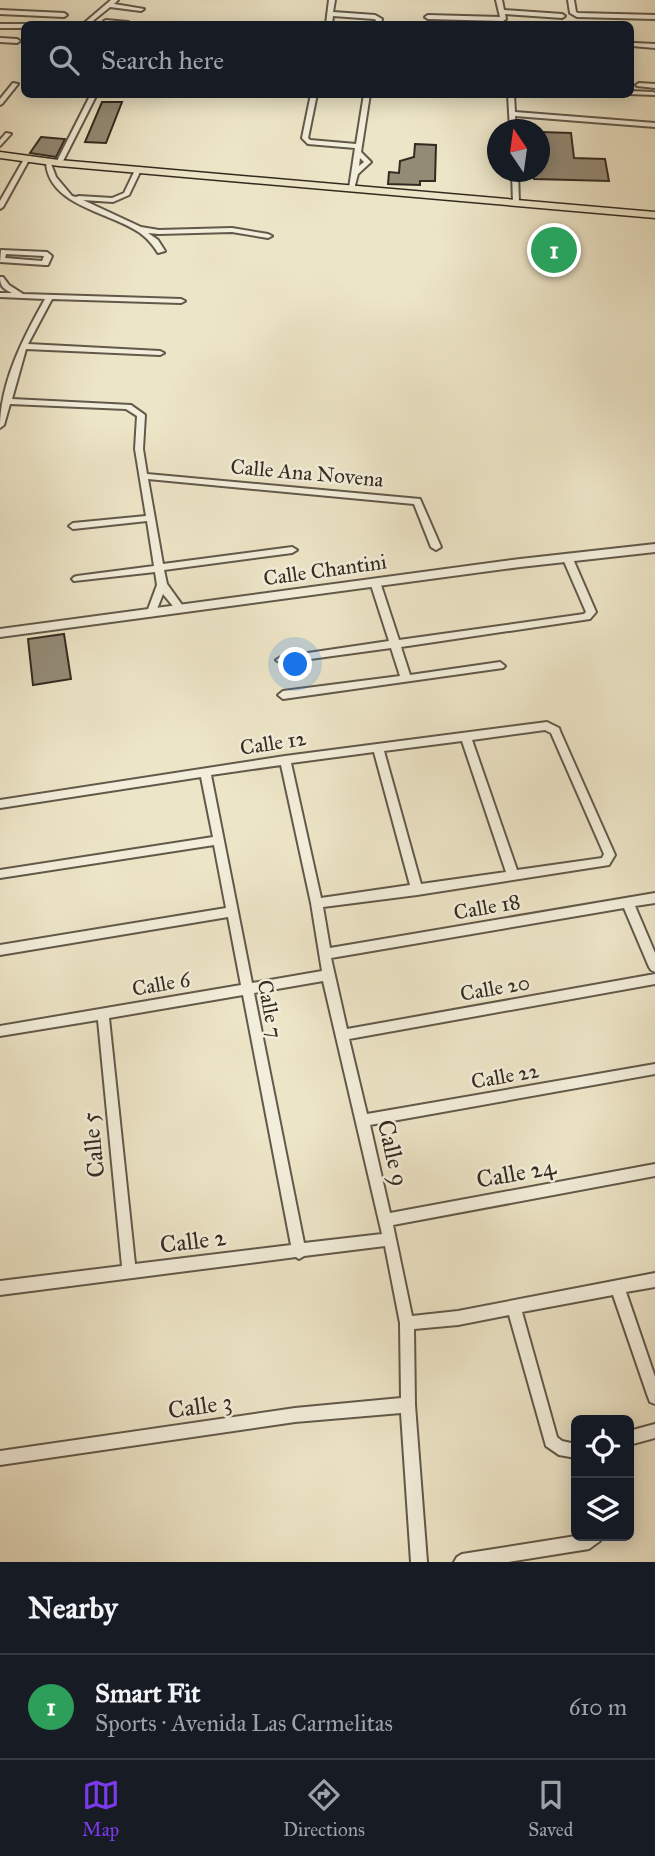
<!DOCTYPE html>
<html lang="en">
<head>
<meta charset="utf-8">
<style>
	body { margin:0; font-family:"IM FELL Great Primer",serif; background:#20242c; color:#f1f3f6 }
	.controls { position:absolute; right:21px; bottom:21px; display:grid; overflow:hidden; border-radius:10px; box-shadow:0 4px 18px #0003 }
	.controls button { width:63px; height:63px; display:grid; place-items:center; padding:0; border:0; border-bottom:2px solid #363941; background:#171b24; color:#f1f3f6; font:35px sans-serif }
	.compass { position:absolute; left:487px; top:119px; width:63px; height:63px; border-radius:50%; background:#171b24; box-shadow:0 4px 18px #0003; rotate:347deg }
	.you { position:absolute; left:296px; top:665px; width:24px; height:24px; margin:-18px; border:5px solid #fff; border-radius:50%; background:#1a73e8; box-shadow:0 0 0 10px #1a73e833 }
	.badge { display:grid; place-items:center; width:46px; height:46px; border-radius:50%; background:#7c3aed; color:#fff; font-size:23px; font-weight:700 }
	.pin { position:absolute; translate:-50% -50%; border:4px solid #fff; box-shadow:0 2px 7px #0006 }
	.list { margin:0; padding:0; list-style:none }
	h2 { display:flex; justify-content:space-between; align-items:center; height:91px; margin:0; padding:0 28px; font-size:30px }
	h2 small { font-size:23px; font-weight:400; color:#9ea1a6 }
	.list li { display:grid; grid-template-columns:46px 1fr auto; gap:21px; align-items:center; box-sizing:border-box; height:105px; padding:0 28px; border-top:2px solid #363941 }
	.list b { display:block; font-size:26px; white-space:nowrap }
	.list p { margin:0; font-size:23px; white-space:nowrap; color:#9ea1a6 }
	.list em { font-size:23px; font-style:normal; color:#9ea1a6 }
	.icon { flex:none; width:38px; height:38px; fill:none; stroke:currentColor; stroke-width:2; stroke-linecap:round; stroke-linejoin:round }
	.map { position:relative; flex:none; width:655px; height:1562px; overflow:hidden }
	.search { position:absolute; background:#171b24; box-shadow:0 4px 18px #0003; left:21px; right:21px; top:21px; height:77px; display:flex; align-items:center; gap:18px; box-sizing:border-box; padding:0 24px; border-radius:10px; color:#9ea1a6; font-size:26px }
	.sheet { height:196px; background:#171b24 }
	nav { display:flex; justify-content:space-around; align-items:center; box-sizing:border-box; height:98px; border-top:2px solid #363941; background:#171b24; font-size:19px; color:#9ea1a6 }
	nav a { display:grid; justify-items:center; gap:4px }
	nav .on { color:#7c3aed }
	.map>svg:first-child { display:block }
	.building { fill:#948b77; stroke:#332a20; stroke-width:2 }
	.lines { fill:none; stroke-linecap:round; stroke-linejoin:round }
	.minor-casing { stroke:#62594a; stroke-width:4 }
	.tertiary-casing { stroke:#62594a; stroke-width:4 }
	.primary-casing { stroke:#332a20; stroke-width:3 }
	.minor { fill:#f3eedb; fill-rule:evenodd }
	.tertiary { fill:#f3eedb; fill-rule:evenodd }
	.primary { fill:#ede5c7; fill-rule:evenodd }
	.labels { text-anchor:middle; stroke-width:5; stroke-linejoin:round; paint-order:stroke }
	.street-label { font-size:21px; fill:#332a20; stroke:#f3eedb }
	.near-street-label { font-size:24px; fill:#332a20; stroke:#f3eedb }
</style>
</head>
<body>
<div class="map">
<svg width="655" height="1562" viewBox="0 0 655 1562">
	<rect width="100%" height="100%" fill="#ede5c7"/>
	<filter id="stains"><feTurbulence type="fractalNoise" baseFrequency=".00286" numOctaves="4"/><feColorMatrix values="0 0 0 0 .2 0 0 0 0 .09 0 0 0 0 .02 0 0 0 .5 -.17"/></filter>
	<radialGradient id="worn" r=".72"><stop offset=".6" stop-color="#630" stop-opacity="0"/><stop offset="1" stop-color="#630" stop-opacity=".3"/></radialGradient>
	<!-- building -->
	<path class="building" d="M 102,102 L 122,102 L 106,143 L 85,142 Z
		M 540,132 L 571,133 L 574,158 L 605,159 L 609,181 L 534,179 L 533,172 L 540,172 Z
		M 41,137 L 65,139 L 56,157 L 30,153 Z
		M 415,144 L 436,145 L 435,181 L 420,181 L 420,185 L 388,184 L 389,172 L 399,173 L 400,161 L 414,157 Z
		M 64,634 L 71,679 L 33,685 L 28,639 Z"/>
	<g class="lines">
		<defs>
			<path id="minor" d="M 111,0 L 118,0 L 114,4 L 144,9 L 141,11 L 110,7 L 89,24 L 83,24 Z
				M 329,0 L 335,0 L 333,12 L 375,15 L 382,19 L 381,24 L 375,24 L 376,20 L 374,19 L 333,16 L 332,24 L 326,24 Z
				M 496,0 L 502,0 L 504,10 L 562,14 L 565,16 L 562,18 L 505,14 L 506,19 L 503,21 L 428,19 L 425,17 L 428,15 L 500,17 Z
				M 568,0 L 574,0 L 576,12 L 578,13 L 655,15 L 655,19 L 577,17 L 570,13 Z
				M 0,10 L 64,13 L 67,15 L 64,17 L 0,14 Z
				M 106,20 L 128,22 L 131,24 L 104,23 L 104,21 Z
				M 0,24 L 25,24 L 24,28 L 0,28 Z
				M 0,38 L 17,39 L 20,41 L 17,43 L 0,42 Z
				M 634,43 L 655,44 L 655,48 L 632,46 L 631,45 Z
				M 13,83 L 18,84 L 2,104 L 0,105 L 0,99 Z
				M 639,83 L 655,84 L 655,88 L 637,86 L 636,85 Z
				M 630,91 L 653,92 L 655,93 L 655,95 L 628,94 L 630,94 Z
				M 91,94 L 97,94 L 62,163 L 57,164 L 56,163 Z
				M 311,94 L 317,94 L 308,138 L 310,140 L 356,144 L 364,94 L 370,94 L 361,152 L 371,162 L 358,174 L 354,189 L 349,188 L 355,148 L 308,144 L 302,138 ZM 360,158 L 364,162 L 359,166 Z
				M 508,94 L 514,94 L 515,112 L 655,123 L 655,127 L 515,116 L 516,130 L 510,130 Z
				M 6,133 L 11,134 L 0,146 L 0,140 Z
				M 24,159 L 29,160 L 3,207 L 0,209 L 0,201 Z
				M 46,161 L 50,161 L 56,177 L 72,196 L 76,197 L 79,196 L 112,198 L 124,193 L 135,170 L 140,169 L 141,170 L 129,195 L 113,202 L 83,200 L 141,227 L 159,230 L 232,228 L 268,234 L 272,236 L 268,238 L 232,232 L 159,234 L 148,233 L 158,240 L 165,251 L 158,253 C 153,245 148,239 140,233 C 111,212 47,206 46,161 Z
				M 512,172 L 518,172 L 519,203 L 516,205 L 513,203 Z
				M 1,250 L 47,252 L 52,256 L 48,265 L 45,265 L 0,262 ZM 6,254 L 44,256 L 42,261 L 5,258 Z
				M 0,277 L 3,277 L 9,285 L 23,294 L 181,299 L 185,301 L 181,303 L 52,299 L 28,344 L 160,351 L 164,353 L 160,355 L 26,349 L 12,399 L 131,405 L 145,415 L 143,449 L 147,474 L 420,499 L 441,547 L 436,550 L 431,547 L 414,504 L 148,479 L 163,564 L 292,547 L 297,550 L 292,553 L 164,570 L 167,584 L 185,609 L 180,612 L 177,611 L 163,594 L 155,614 L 149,614 L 147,612 L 157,585 L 155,572 L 74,581 L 72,579 L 74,577 L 77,576 L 154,566 L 147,521 L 73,529 L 69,526 L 73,523 L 146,516 L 135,449 L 137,416 L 126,409 L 10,404 L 4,425 L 0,428 C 0,383 23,338 45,299 L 0,297 L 0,293 L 12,293 C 4,289 0,287 0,277 Z
				M 568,556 L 573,559 L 596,612 L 590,619 L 401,647 L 410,675 L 500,662 L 505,666 L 503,668 L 283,699 L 278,695 L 283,691 L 400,676 L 391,648 L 281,663 L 276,660 L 281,657 L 389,641 L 370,582 L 372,580 L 378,580 L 380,582 L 399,640 L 584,614 L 586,612 L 563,559 Z
				M 547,722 L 559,728 L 560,731 L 615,855 L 609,865 L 417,895 L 323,907 L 330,948 L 655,893 L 655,903 L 635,906 L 655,953 L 655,972 L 651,970 L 649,967 L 624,908 L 331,958 L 347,1029 L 655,974 L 655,984 L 349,1039 L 367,1114 L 655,1064 L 655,1074 L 370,1125 L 390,1213 L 655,1164 L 655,1176 L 393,1225 L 412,1316 L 458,1311 L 655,1273 L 655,1287 L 626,1292 L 655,1377 L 655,1404 L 650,1402 L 648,1397 L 613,1295 L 522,1312 L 557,1437 L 562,1441 L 576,1444 L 576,1458 L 559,1455 L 546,1446 L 509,1315 L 458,1325 L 414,1329 L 415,1405 L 427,1562 L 411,1562 L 401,1413 L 295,1422 L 0,1465 L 0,1451 L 295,1408 L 401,1398 L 400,1323 L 385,1246 L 304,1256 L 299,1259 L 296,1257 L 0,1295 L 0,1281 L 122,1266 L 98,1020 L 0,1036 L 0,1026 L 241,985 L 228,917 L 0,955 L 0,945 L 226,908 L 214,845 L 0,878 L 0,870 L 213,837 L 201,777 L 0,808 L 0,800 L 285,756 ZM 545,730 L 551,733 L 604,854 L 602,858 L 517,870 L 472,740 ZM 462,741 L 506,872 L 421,884 L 384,751 ZM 374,752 L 410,885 L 321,898 L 291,763 ZM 281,765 L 311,903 L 322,971 L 252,983 L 211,775 ZM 323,981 L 382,1234 L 304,1243 L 254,993 ZM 243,995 L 291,1245 L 135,1264 L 109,1018 Z
				M 655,1424 L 655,1438 L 629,1445 L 629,1431 Z
				M 576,1536 L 603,1536 L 600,1541 L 589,1549 L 508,1562 L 454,1562 L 457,1557 L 462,1554 Z"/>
			<path id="tertiary" d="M 655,544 L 655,552 L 520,567 L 0,637 L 0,629 L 520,559 Z"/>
			<path id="primary" d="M 0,152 L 59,160 L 655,212 L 655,218 L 59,166 L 0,158 Z"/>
		</defs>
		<!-- minor casing -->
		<use href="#minor" class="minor-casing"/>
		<!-- tertiary casing -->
		<use href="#tertiary" class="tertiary-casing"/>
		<!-- primary casing -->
		<use href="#primary" class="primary-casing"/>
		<!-- minor -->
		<use href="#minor" class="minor"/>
		<!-- tertiary -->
		<use href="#tertiary" class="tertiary"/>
		<!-- primary -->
		<use href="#primary" class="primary"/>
	</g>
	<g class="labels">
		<!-- street labels -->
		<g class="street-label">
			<text transform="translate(307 473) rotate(5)" y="7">Calle Ana Novena</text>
			<text transform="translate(325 570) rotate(-8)" y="7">Calle Chantini</text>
			<text transform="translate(273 743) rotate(-9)" y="7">Calle 12</text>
			<text transform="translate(487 907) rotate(-10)" y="7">Calle 18</text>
			<text transform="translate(161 984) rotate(-10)" y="7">Calle 6</text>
			<text transform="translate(495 988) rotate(-10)" y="7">Calle 20</text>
			<text transform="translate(270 1009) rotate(79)" y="7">Calle 7</text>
			<text transform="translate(505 1076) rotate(-10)" y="7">Calle 22</text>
		</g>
		<!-- near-street labels -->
		<g class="near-street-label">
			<text transform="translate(93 1145) rotate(-96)" y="8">Calle 5</text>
			<text transform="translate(393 1153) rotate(77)" y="8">Calle 9</text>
			<text transform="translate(516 1173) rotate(-10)" y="8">Calle 24</text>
			<text transform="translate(193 1241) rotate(-7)" y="8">Calle 2</text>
			<text transform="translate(200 1406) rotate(-8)" y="8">Calle 3</text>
		</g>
	</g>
	<rect width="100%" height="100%" filter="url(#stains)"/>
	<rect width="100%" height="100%" fill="url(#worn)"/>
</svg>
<div class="controls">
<button><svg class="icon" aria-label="locate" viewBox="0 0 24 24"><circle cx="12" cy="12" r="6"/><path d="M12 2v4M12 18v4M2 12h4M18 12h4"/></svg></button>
<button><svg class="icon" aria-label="layers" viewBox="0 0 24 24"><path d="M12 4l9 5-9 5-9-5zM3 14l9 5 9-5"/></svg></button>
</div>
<svg class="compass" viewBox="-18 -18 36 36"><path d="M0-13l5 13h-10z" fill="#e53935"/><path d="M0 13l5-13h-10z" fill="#9ea1a6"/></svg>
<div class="you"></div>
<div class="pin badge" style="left:554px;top:250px;background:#2e9e5b">1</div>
<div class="search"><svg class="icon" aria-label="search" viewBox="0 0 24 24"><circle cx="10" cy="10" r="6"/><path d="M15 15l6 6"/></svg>Search here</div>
</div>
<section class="sheet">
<h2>Nearby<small></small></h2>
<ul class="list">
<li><span class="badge" style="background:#2e9e5b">1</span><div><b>Smart Fit</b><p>Sports · Avenida Las Carmelitas</p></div><em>610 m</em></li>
</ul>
</section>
<nav>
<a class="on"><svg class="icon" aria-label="map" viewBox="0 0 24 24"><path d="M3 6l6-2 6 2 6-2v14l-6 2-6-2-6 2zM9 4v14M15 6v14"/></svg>Map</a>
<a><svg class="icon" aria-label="directions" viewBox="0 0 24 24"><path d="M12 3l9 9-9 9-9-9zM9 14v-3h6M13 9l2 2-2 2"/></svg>Directions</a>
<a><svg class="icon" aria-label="saved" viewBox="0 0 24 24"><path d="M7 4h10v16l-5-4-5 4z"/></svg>Saved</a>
</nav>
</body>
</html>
